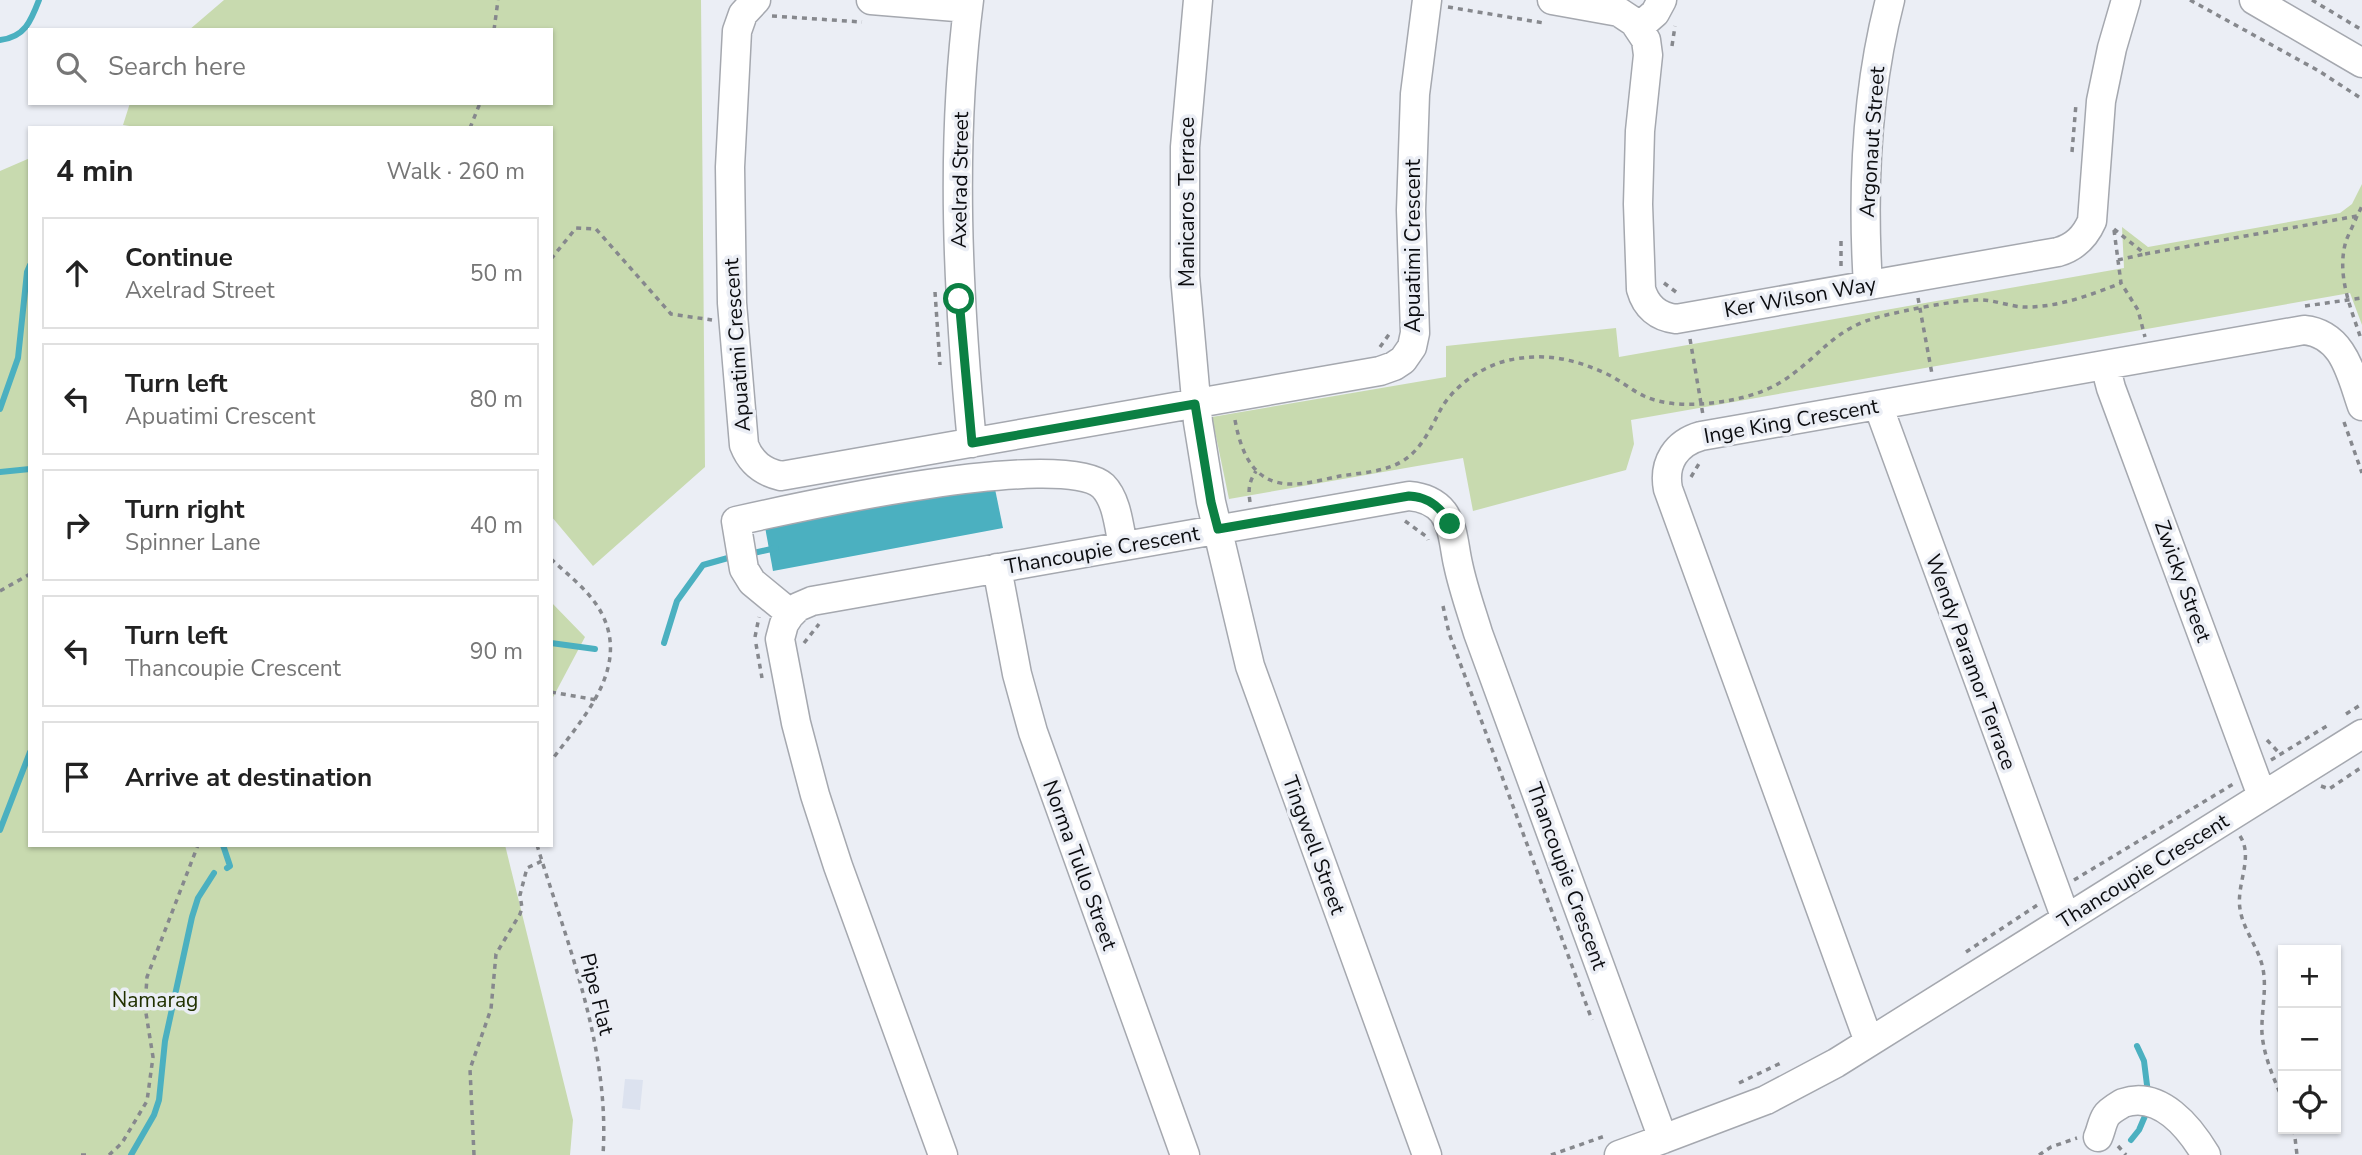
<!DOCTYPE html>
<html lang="en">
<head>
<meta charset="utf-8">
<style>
	body { margin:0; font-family:"Nunito Sans",sans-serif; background:#f2f2f2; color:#222 }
	.controls { position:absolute; right:21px; bottom:21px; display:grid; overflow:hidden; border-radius:0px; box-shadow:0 2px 5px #0004 }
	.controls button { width:63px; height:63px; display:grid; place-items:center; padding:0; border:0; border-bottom:2px solid #e0e0e0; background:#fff; color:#222; font:35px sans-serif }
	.stop { position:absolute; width:21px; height:21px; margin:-16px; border:5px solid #0b8043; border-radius:50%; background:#fff }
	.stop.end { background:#0b8043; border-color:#fff; box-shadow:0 2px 7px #0008 }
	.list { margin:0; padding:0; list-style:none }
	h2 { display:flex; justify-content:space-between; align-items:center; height:91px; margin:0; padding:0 28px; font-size:30px }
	h2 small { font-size:23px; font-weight:400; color:#767676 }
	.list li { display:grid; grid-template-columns:46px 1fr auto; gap:21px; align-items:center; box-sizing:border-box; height:112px; margin:0 14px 14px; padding:0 14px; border:2px solid #e0e0e0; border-radius:0px }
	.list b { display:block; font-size:26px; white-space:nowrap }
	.list p { margin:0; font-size:23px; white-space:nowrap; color:#767676 }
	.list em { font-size:23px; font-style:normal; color:#767676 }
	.icon { flex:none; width:38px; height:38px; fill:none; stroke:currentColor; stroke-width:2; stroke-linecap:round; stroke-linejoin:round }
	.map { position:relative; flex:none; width:2362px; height:1155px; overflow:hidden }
	.search { position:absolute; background:#fff; box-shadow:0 2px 5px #0004; left:28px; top:28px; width:525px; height:77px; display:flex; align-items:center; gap:18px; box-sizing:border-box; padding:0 24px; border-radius:0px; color:#767676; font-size:26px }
	.panel { position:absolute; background:#fff; box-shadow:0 2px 5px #0004; left:28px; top:126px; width:525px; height:721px; border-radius:0px }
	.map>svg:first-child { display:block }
	.built { fill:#dce2ef }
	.green { fill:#c8daaf }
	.water { fill:#4bb0c0 }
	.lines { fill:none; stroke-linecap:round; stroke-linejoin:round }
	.stream { stroke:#4bb0c0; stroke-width:6 }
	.minor-casing { stroke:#a5a8af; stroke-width:31 }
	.path { stroke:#86888d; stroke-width:3.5; stroke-dasharray:5 5; stroke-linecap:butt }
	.minor { stroke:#fff; stroke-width:28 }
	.route { stroke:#0b8043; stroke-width:9 }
	.labels { text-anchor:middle; stroke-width:7; stroke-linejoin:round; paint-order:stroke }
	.street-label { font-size:21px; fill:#0c0d10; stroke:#ebeef5 }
	.park-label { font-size:21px; fill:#213100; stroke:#ebeef5 }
</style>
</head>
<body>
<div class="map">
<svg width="2362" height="1155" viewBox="0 0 2362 1155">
	<rect width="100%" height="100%" fill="#ebeef5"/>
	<!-- built -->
	<path class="built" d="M 625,1079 L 643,1080 L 640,1110 L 622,1108 Z"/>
	<!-- green -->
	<path class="green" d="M 224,0 L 701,0 L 705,467 L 593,566 L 551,516 L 551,128 L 142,128 L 123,125 L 130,103 L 551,103 L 551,30 L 189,30 Z
		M 30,158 L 30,845 L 505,845 L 573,1120 L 570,1155 L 0,1155 L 0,171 Z
		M 2362,184 L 2362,325 L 2350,293 L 1631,420 L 1634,444 L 1626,470 L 1473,511 L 1463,458 L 1229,499 L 1212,417 L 1446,377 L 1446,346 L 1616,328 L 1619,357 L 2124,268 L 2122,227 L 2148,247 L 2340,213 L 2352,204 Z
		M 551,602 L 585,637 L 551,701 Z"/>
	<!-- water -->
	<path class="water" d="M 994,484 L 1003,528 L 773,571 L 765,527 Z"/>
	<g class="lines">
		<!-- stream -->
		<path class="stream" d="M 0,40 C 25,37 31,21 39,0
			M 0,409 L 18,358 L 27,272 L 30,265
			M 0,472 L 30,469
			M 749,554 L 776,548
			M 551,643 L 595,649
			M 664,643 L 677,601 L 703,565 L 735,556
			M 0,830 L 30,752
			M 223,845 L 230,866 L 227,868
			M 2137,1046 L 2144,1061 L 2148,1093
			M 2131,1140 L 2139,1130 L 2145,1116
			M 131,1155 L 154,1115 L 159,1100 L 165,1041 L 192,917 L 198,898 L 214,873"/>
		<defs>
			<path id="minor" d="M 756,0 L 743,14 L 737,31 L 730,167 L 732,303 L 744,445 C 751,463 763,472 781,476 L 1380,371 L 1394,366 L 1403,360 L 1412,347 L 1415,333 L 1411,210 L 1415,94 L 1427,0
				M 871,0 L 968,8
				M 969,0 C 950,147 958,296 972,443
				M 1198,0 L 1185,147 L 1185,276 L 1198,422 L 1211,502 L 1250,666 L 1427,1155
				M 1552,0 L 1619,12 L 1634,22 L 1646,40 L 1648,55 L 1640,131 L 1638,204 L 1641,289 C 1646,307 1658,317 1676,319 L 2058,252 C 2075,247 2085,237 2092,221 L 2101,101 L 2112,48 L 2126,0
				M 2254,0 L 2362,63
				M 1639,27 L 1655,13 L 1662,0
				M 1868,285 C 1862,190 1866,93 1890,0
				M 2105,365 L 2111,388 L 2262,796
				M 1878,405 L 2066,919
				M 997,568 L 1017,674 L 1033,732 L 1185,1155
				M 791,614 L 752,582 L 744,569 L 736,521 C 794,508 1063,448 1103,486 C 1117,500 1119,527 1123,546
				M 1869,1042 L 1668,489 C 1663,463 1676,443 1701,436 L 2304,330 C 2344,334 2351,375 2362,406
				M 2098,1137 C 2101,1131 2102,1122 2106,1116 C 2109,1111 2118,1106 2123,1103 C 2160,1090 2190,1128 2206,1155
				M 1663,1139 L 1766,1100 L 1836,1063 L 2362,734
				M 943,1155 L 838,866 L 815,795 L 796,723 L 780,639 L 784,624 L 790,615 L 798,607 L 812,601 L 1409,496 C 1422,497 1434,501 1443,512 C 1454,527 1454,547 1458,564 C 1463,588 1471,610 1478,633 L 1663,1139 L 1619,1155"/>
		</defs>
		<!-- minor casing -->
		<use href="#minor" class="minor-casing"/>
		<!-- path -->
		<path class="path" d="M 2190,0 L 2319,71 L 2362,99
			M 2312,0 L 2362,30
			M 1448,7 L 1544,23
			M 772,16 L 862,22
			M 494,30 L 498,0
			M 1672,46 L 1675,26
			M 470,128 L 480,103
			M 2072,152 L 2076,104
			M 2357,216 C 2354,224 2349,233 2346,241 C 2336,275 2351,308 2361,339
			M 2114,229 L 2145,254 L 2357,216 L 2362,206
			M 2114,230 L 2121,283 L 2138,310 L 2145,337
			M 1841,241 L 1841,268
			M 551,259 L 576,228 L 596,229 L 671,314 L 712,320
			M 2118,260 L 2145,254
			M 1664,283 L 1680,295
			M 935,292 L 940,365
			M 1918,298 L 1932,374
			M 2305,306 L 2362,298
			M 1690,339 L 1703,415
			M 1380,347 L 1390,333
			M 1235,420 C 1241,452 1253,485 1293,484 C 1308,484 1325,479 1340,476 C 1360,473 1383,472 1401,462 C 1422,450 1431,427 1442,407 C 1457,383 1487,363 1515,359 C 1548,353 1577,360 1607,374 C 1620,380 1631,390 1644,396 C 1661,404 1682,405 1701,404 C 1728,402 1758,396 1781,382 C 1821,357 1831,329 1882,316 C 1907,310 1951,301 1976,300 C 1992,299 2008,306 2023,307 C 2056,308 2091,295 2121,283
			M 2344,422 L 2362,473
			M 1691,477 L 1700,462
			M 1250,502 C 1248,489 1249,482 1256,471
			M 1405,521 L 1427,537 L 1428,540
			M 551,559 C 568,575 591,592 602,614 C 630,669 582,719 551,761
			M 0,591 L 30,574
			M 1443,606 L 1449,633 L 1592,1020
			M 755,637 L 759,617
			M 804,643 L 819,624
			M 756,644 L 762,678
			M 551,692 L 597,700
			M 2346,714 L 2362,704
			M 2267,740 L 2281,755
			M 2271,760 L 2330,724
			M 2321,786 L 2329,789 L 2362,767
			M 2240,836 C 2254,857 2236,884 2240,909 C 2243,930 2259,948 2263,969 C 2267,990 2261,1012 2262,1034 C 2264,1057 2274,1079 2283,1100
			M 537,845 C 568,946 610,1048 603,1155
			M 2074,880 L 2235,783
			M 1966,952 L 2039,904
			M 1739,1083 L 1783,1062
			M 2294,1129 L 2297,1155
			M 2118,1146 L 2126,1155
			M 81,1155 L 89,1155
			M 109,1155 L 122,1143 L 147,1101 L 153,1057 L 145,1007 L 147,977 L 198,845
			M 474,1155 L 470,1069 L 491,1009 L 496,954 L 520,914 L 522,908 L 520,895 L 527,868 L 542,861
			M 1551,1155 L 1605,1136
			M 2039,1155 L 2051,1147 L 2077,1138"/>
		<!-- minor -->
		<use href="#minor" class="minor"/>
	</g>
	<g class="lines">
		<!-- route -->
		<path class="route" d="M 959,299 L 972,443 L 1195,404 L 1211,502 L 1218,529 L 1409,496 C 1429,497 1441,507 1450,524"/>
	</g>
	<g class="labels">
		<!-- street labels -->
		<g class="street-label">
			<text transform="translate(1872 142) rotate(-86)" y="7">Argonaut Street</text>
			<text transform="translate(960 180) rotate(-89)" y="7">Axelrad Street</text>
			<text transform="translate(1187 202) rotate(-90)" y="7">Manicaros Terrace</text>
			<text transform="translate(1413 246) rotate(-90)" y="7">Apuatimi Crescent</text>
			<text transform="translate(1800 297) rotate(-10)" y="7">Ker Wilson Way</text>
			<text transform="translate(737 345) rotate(-94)" y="7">Apuatimi Crescent</text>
			<text transform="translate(1791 421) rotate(-10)" y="7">Inge King Crescent</text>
			<text transform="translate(1102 550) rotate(-10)" y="7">Thancoupie Crescent</text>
			<text transform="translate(2183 581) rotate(70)" y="7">Zwicky Street</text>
			<text transform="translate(1971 662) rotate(70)" y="7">Wendy Paramor Terrace</text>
			<text transform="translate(1314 845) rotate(70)" y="7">Tingwell Street</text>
			<text transform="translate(1080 865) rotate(70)" y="7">Norma Tullo Street</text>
			<text transform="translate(2143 871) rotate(-32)" y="7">Thancoupie Crescent</text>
			<text transform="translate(1567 876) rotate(70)" y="7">Thancoupie Crescent</text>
			<text transform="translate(597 994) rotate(76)" y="7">Pipe Flat</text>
		</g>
		<!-- park labels -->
		<g class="park-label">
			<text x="155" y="1007">Namarag</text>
		</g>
	</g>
</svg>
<div class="controls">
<button>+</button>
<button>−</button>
<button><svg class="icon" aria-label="locate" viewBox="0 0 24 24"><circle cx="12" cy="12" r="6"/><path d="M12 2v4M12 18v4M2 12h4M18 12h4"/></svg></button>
</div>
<div class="stop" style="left:959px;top:299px"></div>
<div class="stop end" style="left:1450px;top:524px"></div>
<div class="search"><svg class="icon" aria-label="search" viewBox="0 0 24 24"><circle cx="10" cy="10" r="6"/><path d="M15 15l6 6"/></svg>Search here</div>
<section class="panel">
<h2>4 min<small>Walk · 260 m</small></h2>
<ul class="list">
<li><svg class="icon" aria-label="ahead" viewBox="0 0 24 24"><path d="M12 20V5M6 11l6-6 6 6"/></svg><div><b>Continue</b><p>Axelrad Street</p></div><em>50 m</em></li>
<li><svg class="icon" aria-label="left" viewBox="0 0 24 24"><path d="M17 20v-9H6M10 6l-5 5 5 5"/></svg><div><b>Turn left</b><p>Apuatimi Crescent</p></div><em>80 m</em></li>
<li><svg class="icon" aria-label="right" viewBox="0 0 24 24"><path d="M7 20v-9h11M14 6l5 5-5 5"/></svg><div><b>Turn right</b><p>Spinner Lane</p></div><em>40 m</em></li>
<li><svg class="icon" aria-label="left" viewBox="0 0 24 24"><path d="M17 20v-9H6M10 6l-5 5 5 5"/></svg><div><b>Turn left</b><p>Thancoupie Crescent</p></div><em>90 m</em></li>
<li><svg class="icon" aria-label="arrive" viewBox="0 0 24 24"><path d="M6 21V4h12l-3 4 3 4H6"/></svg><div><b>Arrive at destination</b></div></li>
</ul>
</section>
</div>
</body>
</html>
